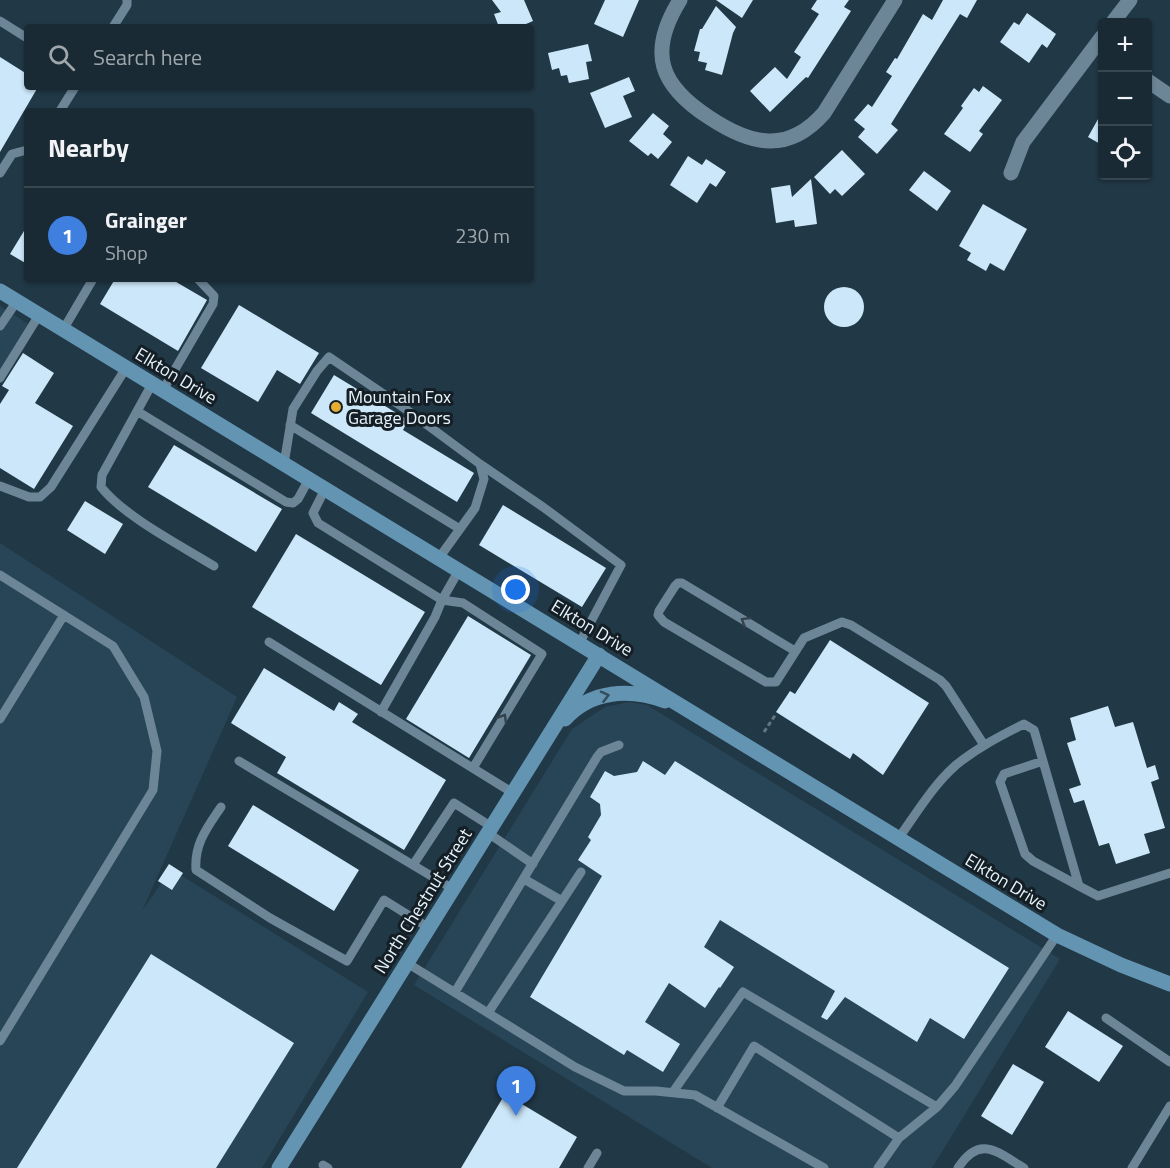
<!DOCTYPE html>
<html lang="en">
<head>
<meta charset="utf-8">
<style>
	body { margin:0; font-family:"Titillium Web",sans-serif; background:#263640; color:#f1f3f6 }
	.controls { position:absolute; right:18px; top:18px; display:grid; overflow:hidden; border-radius:6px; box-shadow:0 2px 4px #0004 }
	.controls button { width:54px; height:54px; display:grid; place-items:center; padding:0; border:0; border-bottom:2px solid #37464f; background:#192a34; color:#f1f3f6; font:30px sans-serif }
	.you { position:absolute; left:516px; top:590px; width:21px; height:21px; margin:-15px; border:4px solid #fff; border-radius:50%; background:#1a73e8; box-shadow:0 0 0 9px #1a73e833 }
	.badge { display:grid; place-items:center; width:39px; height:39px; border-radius:50%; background:#e6ad36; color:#fff; font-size:20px; font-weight:700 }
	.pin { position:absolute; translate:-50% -50px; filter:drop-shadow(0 2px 3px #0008) }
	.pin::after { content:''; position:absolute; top:32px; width:21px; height:18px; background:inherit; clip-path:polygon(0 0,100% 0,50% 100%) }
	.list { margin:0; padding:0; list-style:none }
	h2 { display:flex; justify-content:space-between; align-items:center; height:78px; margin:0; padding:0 24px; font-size:26px }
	h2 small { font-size:20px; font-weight:400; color:#9fa7ac }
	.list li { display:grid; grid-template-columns:39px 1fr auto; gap:18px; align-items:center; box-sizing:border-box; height:96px; padding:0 24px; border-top:2px solid #37464f }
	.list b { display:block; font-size:22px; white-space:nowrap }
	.list p { margin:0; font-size:20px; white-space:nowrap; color:#9fa7ac }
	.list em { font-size:20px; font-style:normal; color:#9fa7ac }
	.icon { flex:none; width:33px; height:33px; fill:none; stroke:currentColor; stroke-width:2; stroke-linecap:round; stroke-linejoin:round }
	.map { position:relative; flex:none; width:1170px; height:1168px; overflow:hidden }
	.search { position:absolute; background:#192a34; box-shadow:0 2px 4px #0004; left:24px; top:24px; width:510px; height:66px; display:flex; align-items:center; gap:15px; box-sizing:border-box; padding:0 21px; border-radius:6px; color:#9fa7ac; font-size:22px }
	.panel { position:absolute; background:#192a34; box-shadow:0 2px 4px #0004; left:24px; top:108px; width:510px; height:174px; border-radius:6px }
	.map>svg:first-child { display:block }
	.built { fill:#284557 }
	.building { fill:#cce7f9 }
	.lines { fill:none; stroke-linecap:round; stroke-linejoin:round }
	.path { stroke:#647884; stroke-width:3; stroke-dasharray:4.5 3; stroke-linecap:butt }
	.lane { stroke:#6d8697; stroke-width:9 }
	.street { stroke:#6d8697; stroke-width:15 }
	.secondary { stroke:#6394b2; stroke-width:15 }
	.oneway { stroke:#33424c }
	.oneway2 { stroke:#344d5d }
	.poi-dot { fill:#e6ad36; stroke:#141e24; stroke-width:2 }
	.labels { text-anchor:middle; stroke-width:6; stroke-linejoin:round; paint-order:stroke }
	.street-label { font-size:18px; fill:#e6f4fd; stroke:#141e24 }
	.poi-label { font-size:18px; fill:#e6f4fd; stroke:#141e24; text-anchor:start }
</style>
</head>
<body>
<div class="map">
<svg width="1170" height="1168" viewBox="0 0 1170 1168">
	<rect width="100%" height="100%" fill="#213846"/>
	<!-- built -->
	<path class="built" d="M 0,306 L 30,325 L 0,373 Z
		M 0,543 L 237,697 L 142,911 L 171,869 L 368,992 L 262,1168 L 0,1168 Z
		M 629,702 L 647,705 L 1060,959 L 932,1168 L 712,1168 L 414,985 L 572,729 L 605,707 Z"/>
	<!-- building -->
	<path class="building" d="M 492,0 L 524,0 L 533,21 L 519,27 L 499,27 L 494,14 L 501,12 Z
		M 605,0 L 639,0 L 623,37 L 594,24 Z
		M 716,0 L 753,0 L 742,18 Z
		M 817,0 L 849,0 L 844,7 L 851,11 L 808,78 L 806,77 L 770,112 L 750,91 L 775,67 L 787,79 L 801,57 L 794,52 L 819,14 L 811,9 Z
		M 943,0 L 977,0 L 967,18 L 960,14 L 891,124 L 898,130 L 877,154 L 858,137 L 865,129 L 854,120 L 868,104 L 872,107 L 892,76 L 886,72 L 895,58 L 897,59 L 923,14 L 932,20 Z
		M 716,6 L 736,27 L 733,33 L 722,75 L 705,70 L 707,63 L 698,61 L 700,52 L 694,51 L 700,29 L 702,29 Z
		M 1027,13 L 1056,34 L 1047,48 L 1042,44 L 1029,63 L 1000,42 L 1014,22 L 1019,25 Z
		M 588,44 L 592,61 L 586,62 L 589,79 L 569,83 L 567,75 L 561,76 L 559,68 L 552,70 L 548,53 Z
		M 0,57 L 27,74 L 27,87 L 38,87 L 0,152 Z
		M 629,77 L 635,91 L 623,96 L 632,117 L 605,128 L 590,93 Z
		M 983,86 L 1002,100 L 979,131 L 983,134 L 970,152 L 944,134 L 963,108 L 961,106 L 974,88 L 979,92 Z
		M 1102,112 L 1102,145 L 1088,137 Z
		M 653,113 L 669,126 L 663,134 L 672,142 L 658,159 L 651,153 L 648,156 L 629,141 Z
		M 842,150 L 865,174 L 842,196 L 835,189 L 830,194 L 814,177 Z
		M 688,156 L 702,165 L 706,159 L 726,172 L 716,187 L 710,183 L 697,203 L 670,185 Z
		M 924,171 L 951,191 L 937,211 L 909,190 Z
		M 811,179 L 817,224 L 795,227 L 794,220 L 776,223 L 771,188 L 790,185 L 792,197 Z
		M 983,204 L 1027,229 L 1004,271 L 990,263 L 986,271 L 967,260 L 971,253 L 959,246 Z
		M 27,226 L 27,264 L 10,254 Z
		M 115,279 L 171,279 L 207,300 L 178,351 L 100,304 Z
		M824 307a20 20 0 1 1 40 0a20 20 0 1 1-40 0Z
		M 239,305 L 319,353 L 300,384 L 277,370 L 258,402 L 201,368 Z
		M 23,353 L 54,373 L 35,403 L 73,426 L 34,489 L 0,468 L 0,404 L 9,390 L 2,386 Z
		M 334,375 L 408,420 L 403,430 L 474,473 L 457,502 L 311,413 Z
		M 174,445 L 282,509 L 256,552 L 148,487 Z
		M 85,501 L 123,524 L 105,554 L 67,530 Z
		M 503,505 L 606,568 L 582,607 L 479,545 Z
		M 296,534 L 425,612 L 381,685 L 252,607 Z
		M 468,616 L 531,655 L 469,758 L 406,719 Z
		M 830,640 L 929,703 L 883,775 L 853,753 L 850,759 L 776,712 L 790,691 L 795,694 Z
		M 264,668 L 334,711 L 339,702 L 358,714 L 352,722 L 446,780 L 404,850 L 277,773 L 286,757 L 231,723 Z
		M 1108,706 L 1115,727 L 1133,722 L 1147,768 L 1155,765 L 1159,779 L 1151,782 L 1165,828 L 1144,834 L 1150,853 L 1116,864 L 1109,843 L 1099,846 L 1084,800 L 1074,803 L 1069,789 L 1081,785 L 1067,743 L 1076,740 L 1070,718 Z
		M 643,761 L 665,775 L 675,761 L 1009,968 L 964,1039 L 930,1018 L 917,1042 L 845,997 L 827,1020 L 821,1017 L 835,991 L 720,920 L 704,947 L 734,967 L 720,988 L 719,987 L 705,1008 L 669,983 L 645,1022 L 680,1044 L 663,1072 L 627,1050 L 624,1055 L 530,997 L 602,876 L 578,860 L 591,840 L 588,837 L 601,815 L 600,804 L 590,797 L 605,771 L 614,776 L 637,772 Z
		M 253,805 L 359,870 L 334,911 L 228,846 Z
		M 169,864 L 183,873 L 172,890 L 158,881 Z
		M 151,954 L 294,1043 L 216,1168 L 17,1168 Z
		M 1068,1011 L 1123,1046 L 1099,1082 L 1045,1047 Z
		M 1013,1064 L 1044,1082 L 1012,1135 L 981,1116 Z
		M 505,1094 L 577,1137 L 559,1168 L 461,1168 Z"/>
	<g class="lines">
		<!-- path -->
		<path class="path" d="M 764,732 L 776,714"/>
		<!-- lane -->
		<path class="lane" d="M 0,21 L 27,38
			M 113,27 L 127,5 L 127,0
			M 60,111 L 75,87
			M 0,173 L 12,154 L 27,150
			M 0,326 L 17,301
			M 63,330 L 93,279
			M 0,378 L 39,315
			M 152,384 L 102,475 L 101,487 C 125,517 180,545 214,566
			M 163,390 L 213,304 L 214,296 L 198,279
			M 137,411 L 286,502 L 293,503 L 298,499 L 309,479
			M 290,425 L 460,529
			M 284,464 L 293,409 L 317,371 L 329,357 L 407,410 L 480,464 L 484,479 L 475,508 L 439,558
			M 480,464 L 543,507 L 621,565 L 579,644
			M 0,486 L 29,497 L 40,497 L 51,487 L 126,368
			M 325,489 L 313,513 L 318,523 L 442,600 L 459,570
			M 0,575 L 113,646 L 144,697 L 157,751 L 153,790 L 0,1041
			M 269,642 L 513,793
			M 795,651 L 682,583 L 678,583 L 675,586 L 659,611 L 658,615 L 664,622 L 766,682 L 776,682 L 804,638 L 842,622 L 851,625 L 940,680 L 946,686 L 984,745
			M 381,712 L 435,617 L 442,600 L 463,603 L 542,654 L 473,768
			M 0,719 L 64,615
			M 239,761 L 453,889
			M 1043,761 L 1004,774 L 1000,782 L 1025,854 L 1033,861 L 1079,886
			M 221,807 C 207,828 194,844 196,870 L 270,918 L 347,961 L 384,900 L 429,928
			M 488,833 L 533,864
			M 898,839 C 916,814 933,785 956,765 C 977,748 1000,736 1024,724 L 1034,730 L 1079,886 L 1098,896 L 1170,873
			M 413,865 L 454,803 L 492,827
			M 524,879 L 562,901 L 488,1013 L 575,1067 L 624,1091 L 656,1091 L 695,1095 L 824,1168
			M 562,901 L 581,872
			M 407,963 L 488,1013
			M 455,992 L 597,757 L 601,752 L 619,745
			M 1106,1018 L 1170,1062
			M 673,1092 L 743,992 L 937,1107
			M 717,1108 L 754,1046 L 899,1138
			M 323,1165 L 328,1168
			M 588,1168 L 597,1153
			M 878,1168 L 899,1138 L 937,1107 L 955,1086 L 1057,935
			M 958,1168 C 980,1134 997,1152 1024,1168
			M 1132,1168 L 1170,1106"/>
		<!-- street -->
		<path class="street" d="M 680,0 C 647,53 660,86 710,118 C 751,145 788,154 824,113 L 895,0
			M 1113,22 L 1130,0
			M 1148,81 L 1170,96
			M 1011,173 L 1023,142 L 1102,37"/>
		<!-- secondary -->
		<path class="secondary" d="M 0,291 L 1057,935 L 1121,965 L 1170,984
			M 565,719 C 591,690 630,688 665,701
			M 279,1168 L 599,655"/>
	</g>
	<!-- one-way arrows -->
	<defs><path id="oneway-chevron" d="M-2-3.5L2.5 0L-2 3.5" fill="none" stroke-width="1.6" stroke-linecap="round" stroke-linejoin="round" transform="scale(1.5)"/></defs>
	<g class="oneway">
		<use href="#oneway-chevron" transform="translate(745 621) rotate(-149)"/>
		<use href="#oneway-chevron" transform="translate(503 718) rotate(-59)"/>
	</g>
	<use class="oneway2" href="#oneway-chevron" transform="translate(605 696) rotate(-14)"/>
	<!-- markers -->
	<circle class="poi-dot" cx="336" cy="407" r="6"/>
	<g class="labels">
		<!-- street labels -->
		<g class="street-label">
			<text transform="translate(176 376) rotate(31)" y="6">Elkton Drive</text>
			<text transform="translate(592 628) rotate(31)" y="6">Elkton Drive</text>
			<text transform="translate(1006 882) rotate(31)" y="6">Elkton Drive</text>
			<text transform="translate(423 901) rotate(-58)" y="6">North Chestnut Street</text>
		</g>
		<!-- poi labels -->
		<g class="poi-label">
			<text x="348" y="403">Mountain Fox<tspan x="348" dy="21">Garage Doors</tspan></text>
		</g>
	</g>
</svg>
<div class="controls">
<button>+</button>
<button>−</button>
<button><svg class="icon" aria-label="locate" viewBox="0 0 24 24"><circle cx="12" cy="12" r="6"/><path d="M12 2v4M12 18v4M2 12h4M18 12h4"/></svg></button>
</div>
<div class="you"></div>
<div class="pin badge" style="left:516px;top:1116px;background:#3f7fe0">1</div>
<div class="search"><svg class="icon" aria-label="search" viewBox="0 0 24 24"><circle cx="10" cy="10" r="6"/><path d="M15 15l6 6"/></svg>Search here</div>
<section class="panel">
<h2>Nearby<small></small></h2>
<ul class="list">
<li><span class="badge" style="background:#3f7fe0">1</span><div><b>Grainger</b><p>Shop</p></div><em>230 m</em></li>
</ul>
</section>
</div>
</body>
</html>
